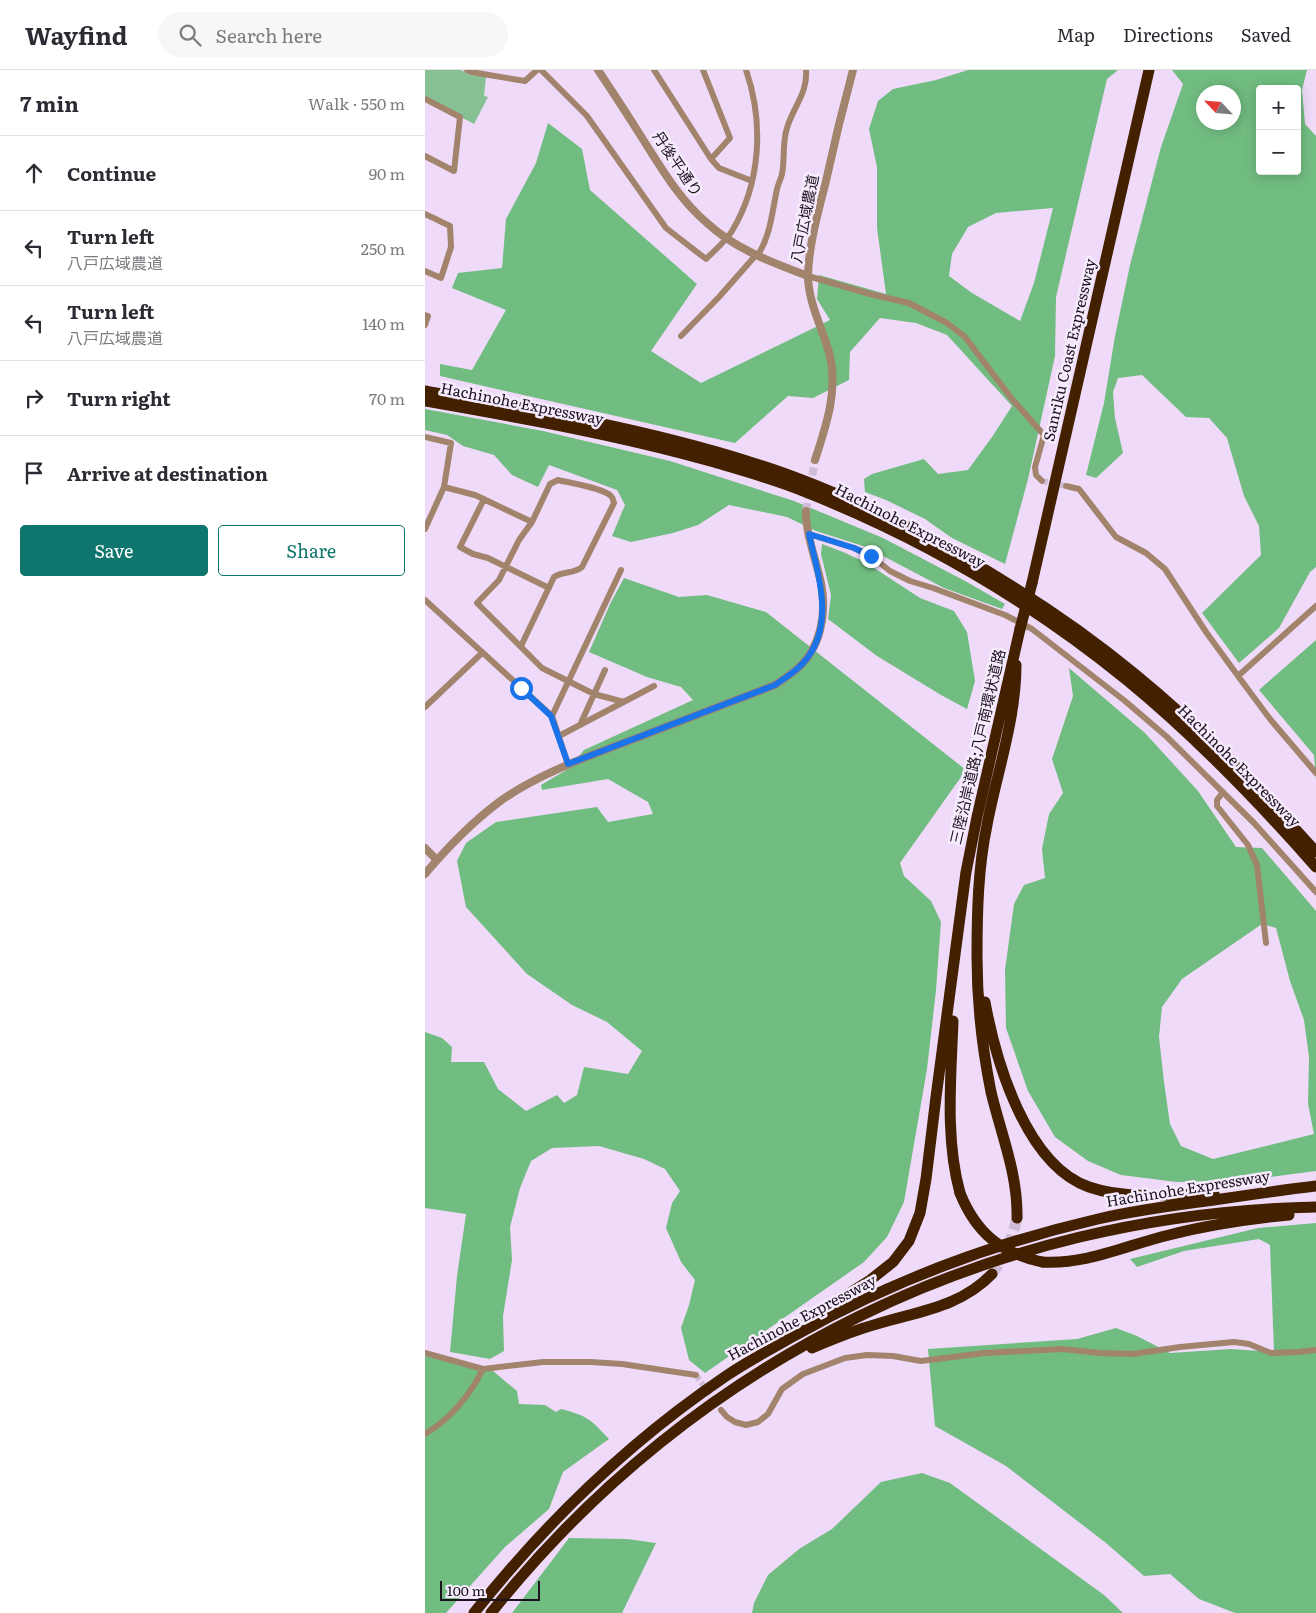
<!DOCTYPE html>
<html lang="en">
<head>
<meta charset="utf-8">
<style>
	body { margin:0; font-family:Literata,"Noto Sans JP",serif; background:#f7f7f7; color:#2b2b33 }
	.controls { position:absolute; right:15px; top:15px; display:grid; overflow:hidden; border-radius:5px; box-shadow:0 2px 12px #0003 }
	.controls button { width:45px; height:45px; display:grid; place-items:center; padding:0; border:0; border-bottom:1px solid #e1e1e2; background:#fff; color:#2b2b33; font:25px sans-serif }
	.compass { position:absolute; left:771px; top:15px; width:45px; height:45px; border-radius:50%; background:#fff; box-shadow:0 2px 12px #0003; rotate:296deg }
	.scale { position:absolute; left:15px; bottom:12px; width:100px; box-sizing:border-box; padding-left:5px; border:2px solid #1b141e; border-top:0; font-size:14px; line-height:18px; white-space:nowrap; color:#1b141e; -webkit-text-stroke:4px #f7ecfe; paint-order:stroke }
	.stop { position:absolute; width:15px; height:15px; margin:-11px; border:4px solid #1a73e8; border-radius:50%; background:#fff }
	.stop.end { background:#1a73e8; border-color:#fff; box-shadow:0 1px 5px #0008 }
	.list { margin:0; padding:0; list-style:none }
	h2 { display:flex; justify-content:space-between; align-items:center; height:65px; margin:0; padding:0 20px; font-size:21px }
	h2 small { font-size:16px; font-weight:400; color:#7c7c81 }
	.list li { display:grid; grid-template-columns:32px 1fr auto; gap:15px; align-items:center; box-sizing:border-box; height:75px; padding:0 20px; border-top:1px solid #e1e1e2 }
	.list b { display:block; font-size:19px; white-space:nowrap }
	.list p { margin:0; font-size:16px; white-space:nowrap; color:#7c7c81 }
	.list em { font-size:16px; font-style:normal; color:#7c7c81 }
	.actions { display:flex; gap:10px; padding:15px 20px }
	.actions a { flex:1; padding:11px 0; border:1px solid #0f766e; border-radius:5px; text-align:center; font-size:18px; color:#0f766e }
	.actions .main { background:#0f766e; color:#fff }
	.icon { flex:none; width:28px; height:28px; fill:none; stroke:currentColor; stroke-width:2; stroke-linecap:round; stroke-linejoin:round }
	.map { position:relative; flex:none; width:891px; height:1543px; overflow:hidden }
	header { display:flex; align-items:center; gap:30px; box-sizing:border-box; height:70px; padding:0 25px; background:#fff; border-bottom:1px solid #e1e1e2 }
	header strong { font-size:24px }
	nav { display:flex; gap:28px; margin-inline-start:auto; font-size:18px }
	.search { width:350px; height:45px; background:#f7f7f7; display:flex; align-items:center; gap:12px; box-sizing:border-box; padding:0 18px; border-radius:28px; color:#7c7c81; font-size:19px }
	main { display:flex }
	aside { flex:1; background:#fff }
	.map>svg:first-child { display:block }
	.green { fill:#87c092 }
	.forest { fill:#71bc81; fill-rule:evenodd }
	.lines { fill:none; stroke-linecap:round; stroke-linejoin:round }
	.minor-tunnel { stroke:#cfbdd8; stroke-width:6; stroke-dasharray:6 3; stroke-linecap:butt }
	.tertiary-tunnel { stroke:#cfbdd8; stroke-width:8; stroke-dasharray:8 4; stroke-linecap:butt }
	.motorway-tunnel { stroke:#cfbdd8; stroke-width:11; stroke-dasharray:11 5.5; stroke-linecap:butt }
	.minor { stroke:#a2836c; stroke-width:6 }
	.tertiary { stroke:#a2836c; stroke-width:8 }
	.motorway { stroke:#422000; stroke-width:11 }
	.motorway-bridge { stroke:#422000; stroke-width:11 }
	.route { stroke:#1a73e8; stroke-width:6 }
	.labels { text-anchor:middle; stroke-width:5; stroke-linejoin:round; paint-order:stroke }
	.street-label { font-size:15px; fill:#1b141e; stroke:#f7ecfe }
</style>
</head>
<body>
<header>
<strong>Wayfind</strong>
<div class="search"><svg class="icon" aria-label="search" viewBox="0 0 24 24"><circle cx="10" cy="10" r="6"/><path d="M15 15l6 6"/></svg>Search here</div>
<nav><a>Map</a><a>Directions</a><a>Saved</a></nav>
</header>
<main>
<aside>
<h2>7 min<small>Walk · 550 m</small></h2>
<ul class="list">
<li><svg class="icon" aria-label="ahead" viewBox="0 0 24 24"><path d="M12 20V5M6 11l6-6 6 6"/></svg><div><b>Continue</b></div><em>90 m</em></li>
<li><svg class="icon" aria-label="left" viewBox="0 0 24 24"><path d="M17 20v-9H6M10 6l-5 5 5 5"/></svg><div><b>Turn left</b><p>八戸広域農道</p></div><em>250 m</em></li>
<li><svg class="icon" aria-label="left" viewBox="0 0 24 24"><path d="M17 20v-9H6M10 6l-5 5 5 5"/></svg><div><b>Turn left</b><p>八戸広域農道</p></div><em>140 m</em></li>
<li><svg class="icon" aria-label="right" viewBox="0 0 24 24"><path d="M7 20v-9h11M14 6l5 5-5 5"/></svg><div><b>Turn right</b></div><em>70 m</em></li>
<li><svg class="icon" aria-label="arrive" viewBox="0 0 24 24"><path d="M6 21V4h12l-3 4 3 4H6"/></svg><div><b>Arrive at destination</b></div></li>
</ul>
<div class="actions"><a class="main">Save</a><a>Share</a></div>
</aside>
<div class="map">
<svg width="891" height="1543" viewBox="0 0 891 1543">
	<rect width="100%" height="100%" fill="#efdbf9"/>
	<!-- green -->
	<path class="green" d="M 0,0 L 36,0 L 45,5 L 61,7 L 59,26 L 63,27 L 49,54 L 0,28 Z"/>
	<!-- forest -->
	<path class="forest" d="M 543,0 L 693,0 L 682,9 L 631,227 L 630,286 L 603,409 L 580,494 L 527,468 L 500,449 L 461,430 L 440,422 L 439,409 L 447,404 L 499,389 L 513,404 L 543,400 L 567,367 L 587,336 L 522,265 L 491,253 L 455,248 L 425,282 L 424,310 L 388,328 L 363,326 L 310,373 L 15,306 L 15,294 L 47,300 L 81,240 L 27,218 L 33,203 L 77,198 L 81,149 L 111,93 L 123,53 L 157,79 L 165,120 L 272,214 L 226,281 L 276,313 L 405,250 L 392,229 L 394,205 L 461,224 L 452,158 L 452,97 L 444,59 L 453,31 L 468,19 L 511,10 ZM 628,138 L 609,213 L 595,251 L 547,223 L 524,206 L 527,184 L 543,157 L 571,143 Z
		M 747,0 L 882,0 L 877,20 L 880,54 L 891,66 L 891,497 L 885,502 L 854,558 L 814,593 L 777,543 L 836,485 L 834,456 L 819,426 L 802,368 L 784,348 L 761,347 L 717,305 L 693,308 L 688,322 L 690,348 L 698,383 L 671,408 L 661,405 L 679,333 L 690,266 L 705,195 L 736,77 L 758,14 ZM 835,19 L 872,19 L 872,101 L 835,101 ZM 778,22 L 808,22 L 808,52 L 778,52 Z
		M 0,339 L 118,361 L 245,391 L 369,431 L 458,468 L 542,512 L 580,534 L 577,539 L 519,518 L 441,477 L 391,461 L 362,447 L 304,435 L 273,455 L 248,463 L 206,472 L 187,466 L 200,435 L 192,420 L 124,395 L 113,417 L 87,405 L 69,385 L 38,376 L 22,365 L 0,360 Z
		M 397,474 L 418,482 L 440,492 L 495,528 L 529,541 L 542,562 L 550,611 L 542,639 L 516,625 L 452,586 L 403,549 L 406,525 L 396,484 Z
		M 199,508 L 254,527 L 282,525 L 341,542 L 541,700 L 475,793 L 479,806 L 506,831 L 516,852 L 511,920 L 502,999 L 479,1132 L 462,1167 L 439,1192 L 280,1303 L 264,1290 L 256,1258 L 264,1235 L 270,1210 L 256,1192 L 241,1158 L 247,1133 L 255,1121 L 240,1099 L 219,1089 L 174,1076 L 127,1078 L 106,1091 L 95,1118 L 85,1157 L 87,1190 L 78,1246 L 79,1281 L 65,1289 L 25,1282 L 32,1206 L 41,1144 L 0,1138 L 0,962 L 17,968 L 27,977 L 26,992 L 59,992 L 73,1019 L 101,1041 L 132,1025 L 139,1033 L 152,1025 L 159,997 L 203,1004 L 217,981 L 182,952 L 147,935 L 102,904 L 41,837 L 32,791 L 41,773 L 71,752 L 172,737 L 183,752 L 228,744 L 223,732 L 183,709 L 117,720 L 116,715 L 143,699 L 159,680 L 268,630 L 256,617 L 222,607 L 164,582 L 186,532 Z
		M 891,570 L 891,709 L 889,685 L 834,620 Z
		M 644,598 L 720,663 L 773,721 L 811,777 L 837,778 L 891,841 L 891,1101 L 821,1110 L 752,1112 L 696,1105 L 663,1091 L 630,1067 L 603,1021 L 581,958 L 580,900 L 589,834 L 599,815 L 620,808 L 617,779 L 624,744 L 638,723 L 627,689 L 648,626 ZM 837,854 L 851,858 L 865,911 L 879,950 L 884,987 L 883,1034 L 889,1064 L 788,1089 L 756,1076 L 745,1054 L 739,1012 L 734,967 L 737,937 L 757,909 Z
		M 891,1153 L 891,1543 L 810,1543 L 774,1529 L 745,1504 L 719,1506 L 681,1473 L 581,1396 L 510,1356 L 503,1279 L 652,1269 L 691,1258 L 712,1266 L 745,1283 L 806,1279 L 849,1282 L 845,1175 L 834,1169 L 759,1181 L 712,1197 L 705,1189 L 833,1158 Z
		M 0,1286 L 68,1301 L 92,1321 L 94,1334 L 120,1335 L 131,1342 L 136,1339 C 163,1346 165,1349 184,1369 L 138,1402 L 124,1439 L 80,1477 L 21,1543 L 0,1543 Z
		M 497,1403 L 525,1413 L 679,1525 L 698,1543 L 327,1543 L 329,1533 L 343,1505 L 374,1479 L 407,1459 L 456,1412 Z
		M 144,1468 L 202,1469 L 231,1473 L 197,1543 L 87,1543 Z"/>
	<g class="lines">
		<!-- minor-tunnel -->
		<path class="minor-tunnel" d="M 617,411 L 641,416
			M 271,1305 L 292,1335"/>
		<!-- tertiary-tunnel -->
		<path class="tertiary-tunnel" d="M 381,441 L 390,390"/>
		<!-- motorway-tunnel -->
		<path class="motorway-tunnel" d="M 567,1204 C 580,1186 587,1169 592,1148"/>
		<!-- minor -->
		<path class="minor" d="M 42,0 L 46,2 L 100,11 L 112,0
			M 116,0 L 162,46 L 241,158 L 281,189 C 290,180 300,172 307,161 C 336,113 339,52 321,0
			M 229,0 L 286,89 L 294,98 L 327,111
			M 278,0 L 305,68 L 286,89
			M 0,29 L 35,47 L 29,101 L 0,86
			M 0,144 L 25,156 L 26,177 L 16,208 L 0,201
			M 333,185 C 346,164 347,142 352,119 C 353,114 356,109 357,104 C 360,89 357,73 362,58 C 368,37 383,23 381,0
			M 383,206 L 445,224 L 484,233 L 522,253 L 540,267 L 587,329 L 619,365 L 610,397 L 611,405 L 617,411
			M 0,245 L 3,246 L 0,255
			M 256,266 L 294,227 L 331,185
			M 0,367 L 26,373 L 19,417 L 0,459
			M 641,416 L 654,419 L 691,467 L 721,483 L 740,499 L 781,562 L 813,606 L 845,649 L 891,703
			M 19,417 L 50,425 L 107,452 L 94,470 L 74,510 L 52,533 L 117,598 L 169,624 L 199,632
			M 59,429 L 35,477 L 48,484 L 63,488 L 124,518
			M 384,464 L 429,478 L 446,486 L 465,501 L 485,511 L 508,518 L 580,545 L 607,559 L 700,631 L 742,667 L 829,753 L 891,822
			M 0,530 L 127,646 L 143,694
			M 96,576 L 129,507 C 138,501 149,504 157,497 L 189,433 C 188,430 188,428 186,426 C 178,418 145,413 133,410 L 125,414 L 107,452
			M 813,606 L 891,536
			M 0,637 L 57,583
			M 127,646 L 196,500
			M 155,655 L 180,600
			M 134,666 L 229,616
			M 798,722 L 792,730 L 792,736 L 823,775 L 832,795 L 841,873
			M 0,1283 L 58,1299 L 118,1292 L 166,1292 L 197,1294 L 271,1305
			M 296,1340 L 302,1347 L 310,1352 L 321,1355 L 333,1352 L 343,1344 L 357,1319 L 378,1304 L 420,1288 L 442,1285 L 468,1286 L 496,1291 L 560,1283 L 637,1279 L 675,1283 L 708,1284 L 755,1277 L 809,1272 L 824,1274 L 846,1283 L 873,1282 L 891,1280
			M 0,1364 C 25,1349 45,1325 58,1299"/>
		<!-- tertiary -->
		<path class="tertiary" d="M 173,0 C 189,24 204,47 219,71 C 238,101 255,130 282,153 C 310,179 348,193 383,206
			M 390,390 C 401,356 413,322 405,286 C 398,259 383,233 383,205 C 384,174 393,142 401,111 C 409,74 418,37 428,0
			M 0,778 L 12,790
			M 0,804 C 22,778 46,753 74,732 C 113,704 159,688 204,671 C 253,652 301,634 350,615 C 357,610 365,605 372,599 C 396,578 402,543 396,513 C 391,489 381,466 381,441"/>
		<!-- motorway -->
		<path class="motorway" d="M 0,321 C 110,340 221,359 328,393 C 381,409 432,432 481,456 C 562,498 640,546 711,605 C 776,658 834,719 891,782
			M 0,331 C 97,348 194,365 289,392 C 319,401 349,409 378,421 C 495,467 605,531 703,611 C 771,667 833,731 891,797
			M 607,513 L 724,0
			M 591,595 C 591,649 572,702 562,755 C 553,798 552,842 552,887 C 552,932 557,977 566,1022 C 576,1064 593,1104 592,1148
			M 560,932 C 571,992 601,1095 664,1117 C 701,1130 750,1125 789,1123
			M 528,951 C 526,1007 520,1069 535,1123
			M 617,1192 C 661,1195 702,1175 744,1165 C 783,1155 824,1149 864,1145
			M 382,1250 L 444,1211 L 468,1192 L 484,1171 L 495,1143 L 501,1109 L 511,1027 L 541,802 L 552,747 L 595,559
			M 387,1278 C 408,1269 430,1260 452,1254 C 495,1241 535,1237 567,1204
			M 49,1543 C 121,1452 205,1371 301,1306 C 323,1291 346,1279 369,1266 C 466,1211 565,1174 673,1149 C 711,1140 750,1135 789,1130 C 823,1125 857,1120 891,1116
			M 66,1543 C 268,1289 567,1143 891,1137"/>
		<!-- motorway-bridge -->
		<path class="motorway-bridge" d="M 595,559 L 607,513
			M 535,1123 C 551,1163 576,1183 617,1192"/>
	</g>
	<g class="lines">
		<!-- route -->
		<path class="route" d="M 96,618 L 126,646 L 143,694 L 350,615 C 357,610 365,605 372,599 C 413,563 394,509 384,464 L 429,478 L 446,486"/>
	</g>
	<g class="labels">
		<!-- street labels -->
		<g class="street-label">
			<text transform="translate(252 94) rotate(56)" y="5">丹後平通り</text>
			<text transform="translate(380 149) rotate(-79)" y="5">八戸広域農道</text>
			<text transform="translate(645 280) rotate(-77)" y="5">Sanriku Coast Expressway</text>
			<text transform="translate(97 334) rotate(11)" y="5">Hachinohe Expressway</text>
			<text transform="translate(485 456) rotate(27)" y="5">Hachinohe Expressway</text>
			<text transform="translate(553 677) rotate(-77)" y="5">三陸沿岸道路;八戸南環状道路</text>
			<text transform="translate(814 696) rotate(45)" y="5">Hachinohe Expressway</text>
			<text transform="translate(763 1119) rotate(-9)" y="5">Hachinohe Expressway</text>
			<text transform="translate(377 1248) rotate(-28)" y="5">Hachinohe Expressway</text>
		</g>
	</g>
</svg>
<div class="controls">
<button>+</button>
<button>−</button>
</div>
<svg class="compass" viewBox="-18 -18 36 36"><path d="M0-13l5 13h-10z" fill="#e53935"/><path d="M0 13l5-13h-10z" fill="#7c7c81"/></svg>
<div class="scale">100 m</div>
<div class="stop" style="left:96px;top:618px"></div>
<div class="stop end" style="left:446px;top:486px"></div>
</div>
</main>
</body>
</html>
